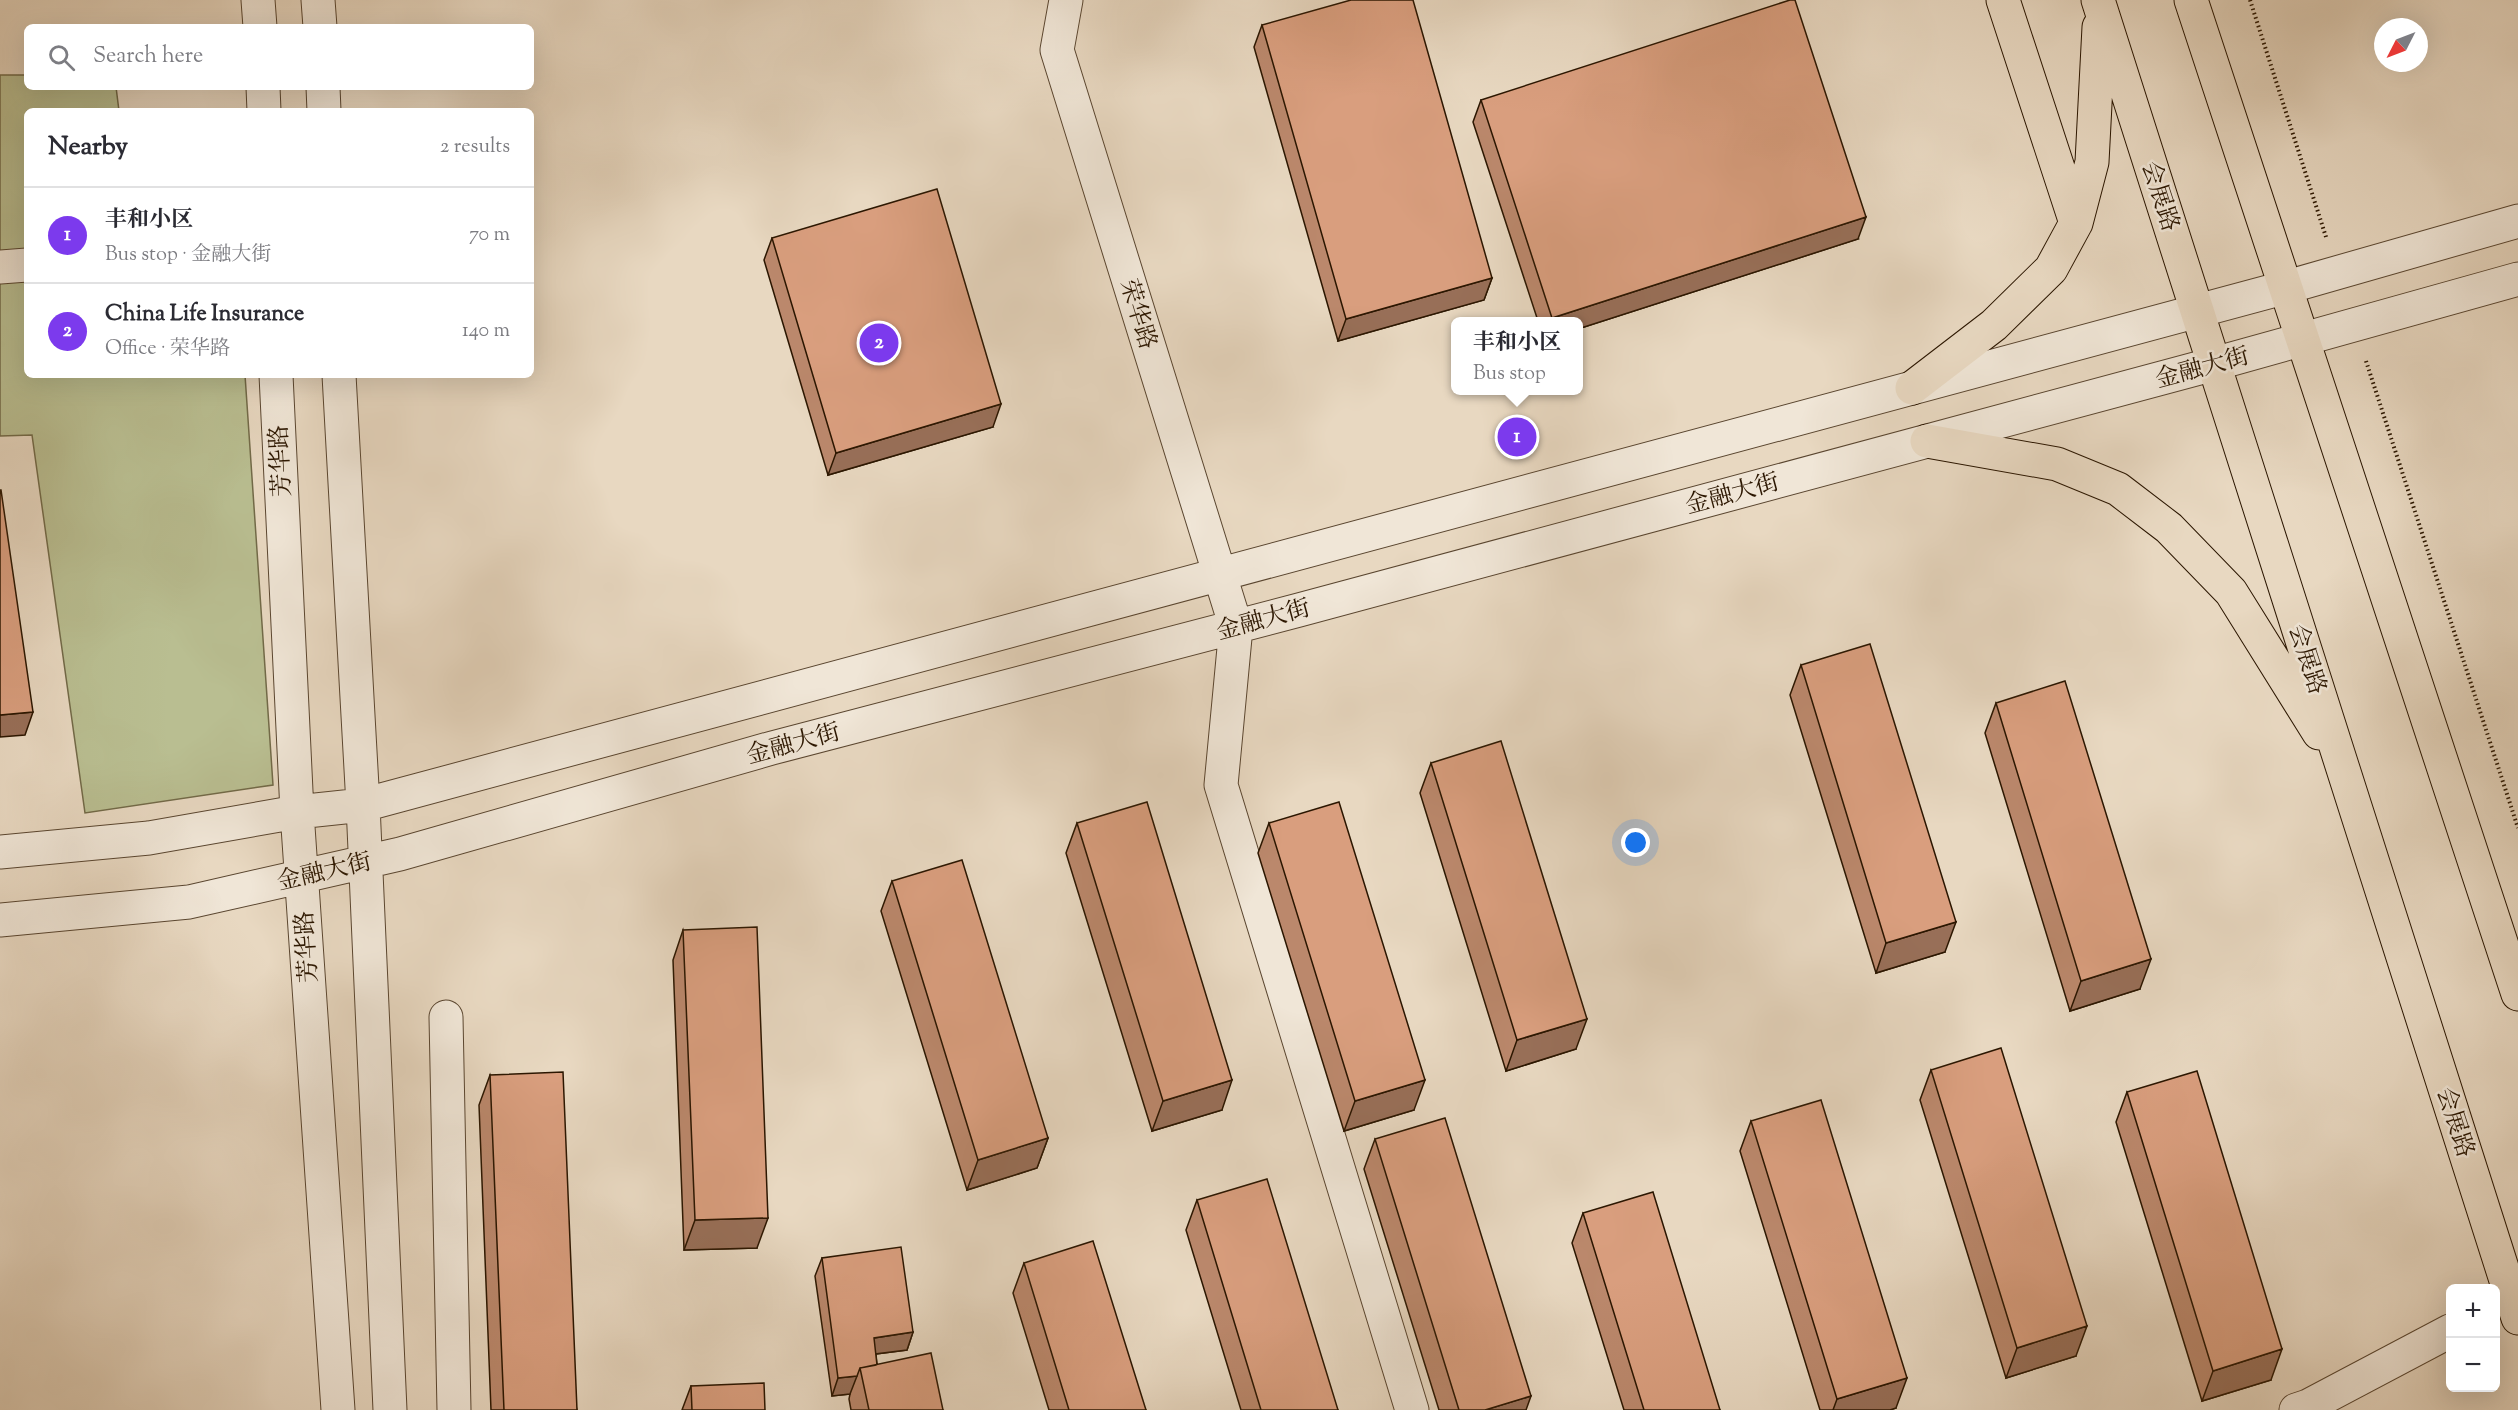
<!DOCTYPE html>
<html lang="en">
<head>
<meta charset="utf-8">
<style>
	body { margin:0; font-family:"Sorts Mill Goudy","Noto Serif SC",serif; background:#f2f2f3; color:#2b2b33 }
	.controls { position:absolute; right:18px; bottom:18px; display:grid; overflow:hidden; border-radius:9px; box-shadow:0 6px 24px #0002 }
	.controls button { width:54px; height:54px; display:grid; place-items:center; padding:0; border:0; border-bottom:2px solid #e1e1e2; background:#fff; color:#2b2b33; font:30px sans-serif }
	.compass { position:absolute; left:2374px; top:18px; width:54px; height:54px; border-radius:50%; background:#fff; box-shadow:0 6px 24px #0002; rotate:228deg }
	.you { position:absolute; left:1636px; top:843px; width:21px; height:21px; margin:-15px; border:4px solid #fff; border-radius:50%; background:#1a73e8; box-shadow:0 0 0 9px #1a73e833 }
	.badge { display:grid; place-items:center; width:39px; height:39px; border-radius:50%; background:#7c3aed; color:#fff; font-size:20px; font-weight:700 }
	.pin { position:absolute; translate:-50% -50%; border:3px solid #fff; box-shadow:0 2px 6px #0006 }
	.popup { position:absolute; left:1451px; top:317px; width:132px; height:78px; box-sizing:border-box; display:grid; place-content:center; border-radius:9px; background:#fff; filter:drop-shadow(0 2px 4px #0005); font-size:20px; white-space:nowrap; color:#7c7c81 }
	.popup b { font-size:22px; color:#2b2b33 }
	.popup::after { content:''; position:absolute; left:50%; top:100%; margin-left:-12px; border:12px solid transparent; border-top-color:#fff }
	.list { margin:0; padding:0; list-style:none }
	h2 { display:flex; justify-content:space-between; align-items:center; height:78px; margin:0; padding:0 24px; font-size:26px }
	h2 small { font-size:20px; font-weight:400; color:#7c7c81 }
	.list li { display:grid; grid-template-columns:39px 1fr auto; gap:18px; align-items:center; box-sizing:border-box; height:96px; padding:0 24px; border-top:2px solid #e1e1e2 }
	.list b { display:block; font-size:22px; white-space:nowrap }
	.list p { margin:0; font-size:20px; white-space:nowrap; color:#7c7c81 }
	.list em { font-size:20px; font-style:normal; color:#7c7c81 }
	.icon { flex:none; width:33px; height:33px; fill:none; stroke:currentColor; stroke-width:2; stroke-linecap:round; stroke-linejoin:round }
	.map { position:relative; flex:none; width:2518px; height:1410px; overflow:hidden }
	.search { position:absolute; background:#fff; box-shadow:0 6px 24px #0002; left:24px; top:24px; width:510px; height:66px; display:flex; align-items:center; gap:15px; box-sizing:border-box; padding:0 21px; border-radius:9px; color:#7c7c81; font-size:22px }
	.panel { position:absolute; background:#fff; box-shadow:0 6px 24px #0002; left:24px; top:108px; width:510px; height:270px; border-radius:9px }
	.map>svg:first-child { display:block }
	.green { fill:#b9be91; stroke:#726a48; stroke-width:1.5 }
	.lines { fill:none; stroke-linecap:round; stroke-linejoin:round }
	.minor-casing { stroke:#5a4630; stroke-width:35 }
	.major-casing { stroke:#2b1600; stroke-width:35 }
	.path { stroke:#2b1600; stroke-width:4; stroke-dasharray:1.5 3; stroke-linecap:butt }
	.minor { stroke:#f0e6d7; stroke-width:33 }
	.major { stroke:#e8d8c1; stroke-width:33 }
	.wall { fill:#bb886c; stroke:#2b1600; stroke-width:1.5 }
	.shaded-wall { fill:#986f58; stroke:#2b1600; stroke-width:1.5 }
	.building { fill:#d99e7e; stroke:#2b1600; stroke-width:1.5 }
	.labels { text-anchor:middle; stroke-width:5; stroke-linejoin:round; paint-order:stroke }
	.street-label { font-size:24px; fill:#2b1600; stroke:#f0e6d7 }
</style>
</head>
<body>
<div class="map">
<svg width="2518" height="1410" viewBox="0 0 2518 1410">
	<rect width="100%" height="100%" fill="#e8d8c1"/>
	<filter id="stains"><feTurbulence type="fractalNoise" baseFrequency=".00333" numOctaves="4"/><feColorMatrix values="0 0 0 0 .2 0 0 0 0 .09 0 0 0 0 .02 0 0 0 .5 -.17"/></filter>
	<radialGradient id="worn" r=".72"><stop offset=".6" stop-color="#630" stop-opacity="0"/><stop offset="1" stop-color="#630" stop-opacity=".3"/></radialGradient>
	<!-- green -->
	<path class="green" d="M 0,75 L 27,75 L 27,87 L 116,87 L 119,111 L 27,111 L 27,375 L 245,375 L 273,785 L 85,813 L 32,435 L 0,436 Z"/>
	<g class="lines">
		<defs>
			<path id="minor" d="M 258,0 L 260,27
				M 318,0 L 320,27
				M 1066,0 L 1057,50 L 1236,627 L 1221,785 L 1412,1410
				M 263,87 L 264,111
				M 323,87 L 324,111
				M 0,267 L 27,265
				M 276,375 L 297,812 L 338,1410
				M 339,375 L 363,805 L 390,1410
				M 0,852 L 149,838 L 297,812 L 363,805 L 2287,287 L 2518,221
				M 0,920 L 189,902 L 400,854 L 772,748 L 1299,610 L 2214,364 L 2518,279
				M 446,1017 L 454,1410
				M 2296,1410 L 2308,1406 L 2450,1331"/>
			<path id="major" d="M 2003,0 L 2076,223
				M 2098,0 L 2518,1318
				M 2191,0 L 2518,994
				M 1912,388 L 1994,325 L 2051,269 L 2076,223 L 2092,162 L 2099,27
				M 1927,441 L 2057,464 L 2118,489 L 2169,528 L 2231,592 L 2319,733"/>
		</defs>
		<!-- minor casing -->
		<use href="#minor" class="minor-casing"/>
		<!-- major casing -->
		<use href="#major" class="major-casing"/>
		<!-- path -->
		<path class="path" d="M 2250,0 L 2326,237
			M 2366,361 L 2518,828"/>
		<!-- minor -->
		<use href="#minor" class="minor"/>
		<!-- major -->
		<use href="#major" class="major"/>
	</g>
	<!-- wall -->
	<path class="wall" d="M 1262,25 L 1492,278 L 1484,300 L 1338,341 L 1254,47 Z
		M 1481,100 L 1858,239 L 1578,329 L 1578,321 L 1538,321 L 1473,122 Z
		M 772,238 L 993,427 L 828,475 L 764,260 Z
		M 1801,665 L 1945,952 L 1876,973 L 1790,695 Z
		M 1996,703 L 2140,989 L 2070,1011 L 1985,733 Z
		M 1431,763 L 1576,1049 L 1506,1071 L 1420,793 Z
		M 1077,823 L 1222,1110 L 1152,1131 L 1066,853 Z
		M 1269,823 L 1414,1110 L 1344,1131 L 1258,853 Z
		M 892,881 L 1048,1138 L 1037,1168 L 967,1190 L 881,911 Z
		M 683,930 L 757,1248 L 684,1250 L 673,960 Z
		M 1931,1070 L 2076,1356 L 2006,1378 L 1920,1100 Z
		M 490,1075 L 577,1410 L 491,1410 L 479,1105 Z
		M 2127,1092 L 2271,1380 L 2202,1401 L 2116,1122 Z
		M 1751,1121 L 1896,1408 L 1890,1410 L 1820,1410 L 1740,1151 Z
		M 1375,1139 L 1526,1410 L 1439,1410 L 1364,1169 Z
		M 1197,1200 L 1338,1410 L 1241,1410 L 1186,1230 Z
		M 1583,1213 L 1720,1410 L 1624,1410 L 1572,1243 Z
		M 822,1258 L 913,1332 L 907,1350 L 876,1354 L 877,1365 L 943,1410 L 851,1410 L 849,1399 L 850,1394 L 832,1396 L 815,1276 Z
		M 1024,1263 L 1146,1410 L 1049,1410 L 1013,1293 Z
		M 691,1386 L 765,1410 L 682,1410 Z"/>
	<!-- shaded-wall -->
	<path class="shaded-wall" d="M 1866,217 L 1858,239 L 1578,329 L 1578,321 L 1551,321 L 1552,318 Z
		M 1492,278 L 1484,300 L 1338,341 L 1346,319 Z
		M 1001,404 L 993,427 L 828,475 L 836,453 Z
		M 33,712 L 25,735 L 0,737 L 0,715 Z
		M 1956,922 L 1945,952 L 1876,973 L 1886,943 Z
		M 2151,959 L 2140,989 L 2070,1011 L 2081,981 Z
		M 1587,1019 L 1576,1049 L 1506,1071 L 1517,1040 Z
		M 1232,1080 L 1222,1110 L 1152,1131 L 1163,1101 Z
		M 1425,1080 L 1414,1110 L 1344,1131 L 1355,1101 Z
		M 1048,1138 L 1037,1168 L 967,1190 L 978,1160 Z
		M 768,1218 L 757,1248 L 684,1250 L 695,1220 Z
		M 2087,1326 L 2076,1356 L 2006,1378 L 2017,1348 Z
		M 913,1332 L 907,1350 L 867,1355 L 874,1338 Z
		M 2282,1349 L 2271,1380 L 2202,1401 L 2213,1371 Z
		M 857,1376 L 850,1394 L 832,1396 L 838,1378 Z
		M 1907,1378 L 1896,1408 L 1890,1410 L 1833,1410 L 1837,1399 Z
		M 1531,1396 L 1526,1410 L 1485,1410 Z"/>
	<!-- building -->
	<path class="building" d="M 1351,0 L 1413,0 L 1492,278 L 1346,319 L 1262,25 Z
		M 1790,0 L 1795,0 L 1866,217 L 1552,318 L 1481,100 Z
		M 937,189 L 1001,404 L 836,453 L 772,238 Z
		M 0,490 L 1,490 L 33,712 L 0,715 Z
		M 1870,644 L 1956,922 L 1886,943 L 1801,665 Z
		M 2065,681 L 2151,959 L 2081,981 L 1996,703 Z
		M 1501,741 L 1587,1019 L 1517,1040 L 1431,763 Z
		M 1147,802 L 1232,1080 L 1163,1101 L 1077,823 Z
		M 1339,802 L 1425,1080 L 1355,1101 L 1269,823 Z
		M 962,860 L 1048,1138 L 978,1160 L 892,881 Z
		M 757,927 L 768,1218 L 695,1220 L 683,930 Z
		M 2001,1048 L 2087,1326 L 2017,1348 L 1931,1070 Z
		M 2197,1071 L 2282,1349 L 2213,1371 L 2127,1092 Z
		M 563,1072 L 577,1410 L 504,1410 L 490,1075 Z
		M 1821,1100 L 1907,1378 L 1837,1399 L 1751,1121 Z
		M 1445,1118 L 1531,1396 L 1485,1410 L 1459,1410 L 1375,1139 Z
		M 1267,1179 L 1338,1410 L 1261,1410 L 1197,1200 Z
		M 1653,1192 L 1720,1410 L 1644,1410 L 1583,1213 Z
		M 1093,1241 L 1146,1410 L 1069,1410 L 1024,1263 Z
		M 901,1247 L 913,1332 L 874,1338 L 877,1365 L 860,1368 L 857,1376 L 838,1378 L 822,1258 Z
		M 931,1353 L 943,1410 L 869,1410 L 860,1368 Z
		M 764,1383 L 765,1410 L 692,1410 L 691,1386 Z"/>
	<g class="labels">
		<!-- street labels -->
		<g class="street-label">
			<text transform="translate(2161 196) rotate(72)" y="8">会展路</text>
			<text transform="translate(1139 314) rotate(73)" y="8">荣华路</text>
			<text transform="translate(2202 367) rotate(-15)" y="8">金融大街</text>
			<text transform="translate(280 461) rotate(-93)" y="8">芳华路</text>
			<text transform="translate(1732 493) rotate(-15)" y="8">金融大街</text>
			<text transform="translate(1263 619) rotate(-15)" y="8">金融大街</text>
			<text transform="translate(2308 659) rotate(72)" y="8">会展路</text>
			<text transform="translate(793 743) rotate(-15)" y="8">金融大街</text>
			<text transform="translate(324 871) rotate(-13)" y="8">金融大街</text>
			<text transform="translate(306 947) rotate(-94)" y="8">芳华路</text>
			<text transform="translate(2456 1122) rotate(72)" y="8">会展路</text>
		</g>
	</g>
	<rect width="100%" height="100%" filter="url(#stains)"/>
	<rect width="100%" height="100%" fill="url(#worn)"/>
</svg>
<div class="controls">
<button>+</button>
<button>−</button>
</div>
<svg class="compass" viewBox="-18 -18 36 36"><path d="M0-13l5 13h-10z" fill="#e53935"/><path d="M0 13l5-13h-10z" fill="#7c7c81"/></svg>
<div class="you"></div>
<div class="pin badge" style="left:1517px;top:437px">1</div>
<div class="popup"><b>丰和小区</b>Bus stop</div>
<div class="pin badge" style="left:879px;top:343px">2</div>
<div class="search"><svg class="icon" aria-label="search" viewBox="0 0 24 24"><circle cx="10" cy="10" r="6"/><path d="M15 15l6 6"/></svg>Search here</div>
<section class="panel">
<h2>Nearby<small>2 results</small></h2>
<ul class="list">
<li><span class="badge">1</span><div><b>丰和小区</b><p>Bus stop · 金融大街</p></div><em>70 m</em></li>
<li><span class="badge">2</span><div><b>China Life Insurance</b><p>Office · 荣华路</p></div><em>140 m</em></li>
</ul>
</section>
</div>
</body>
</html>
